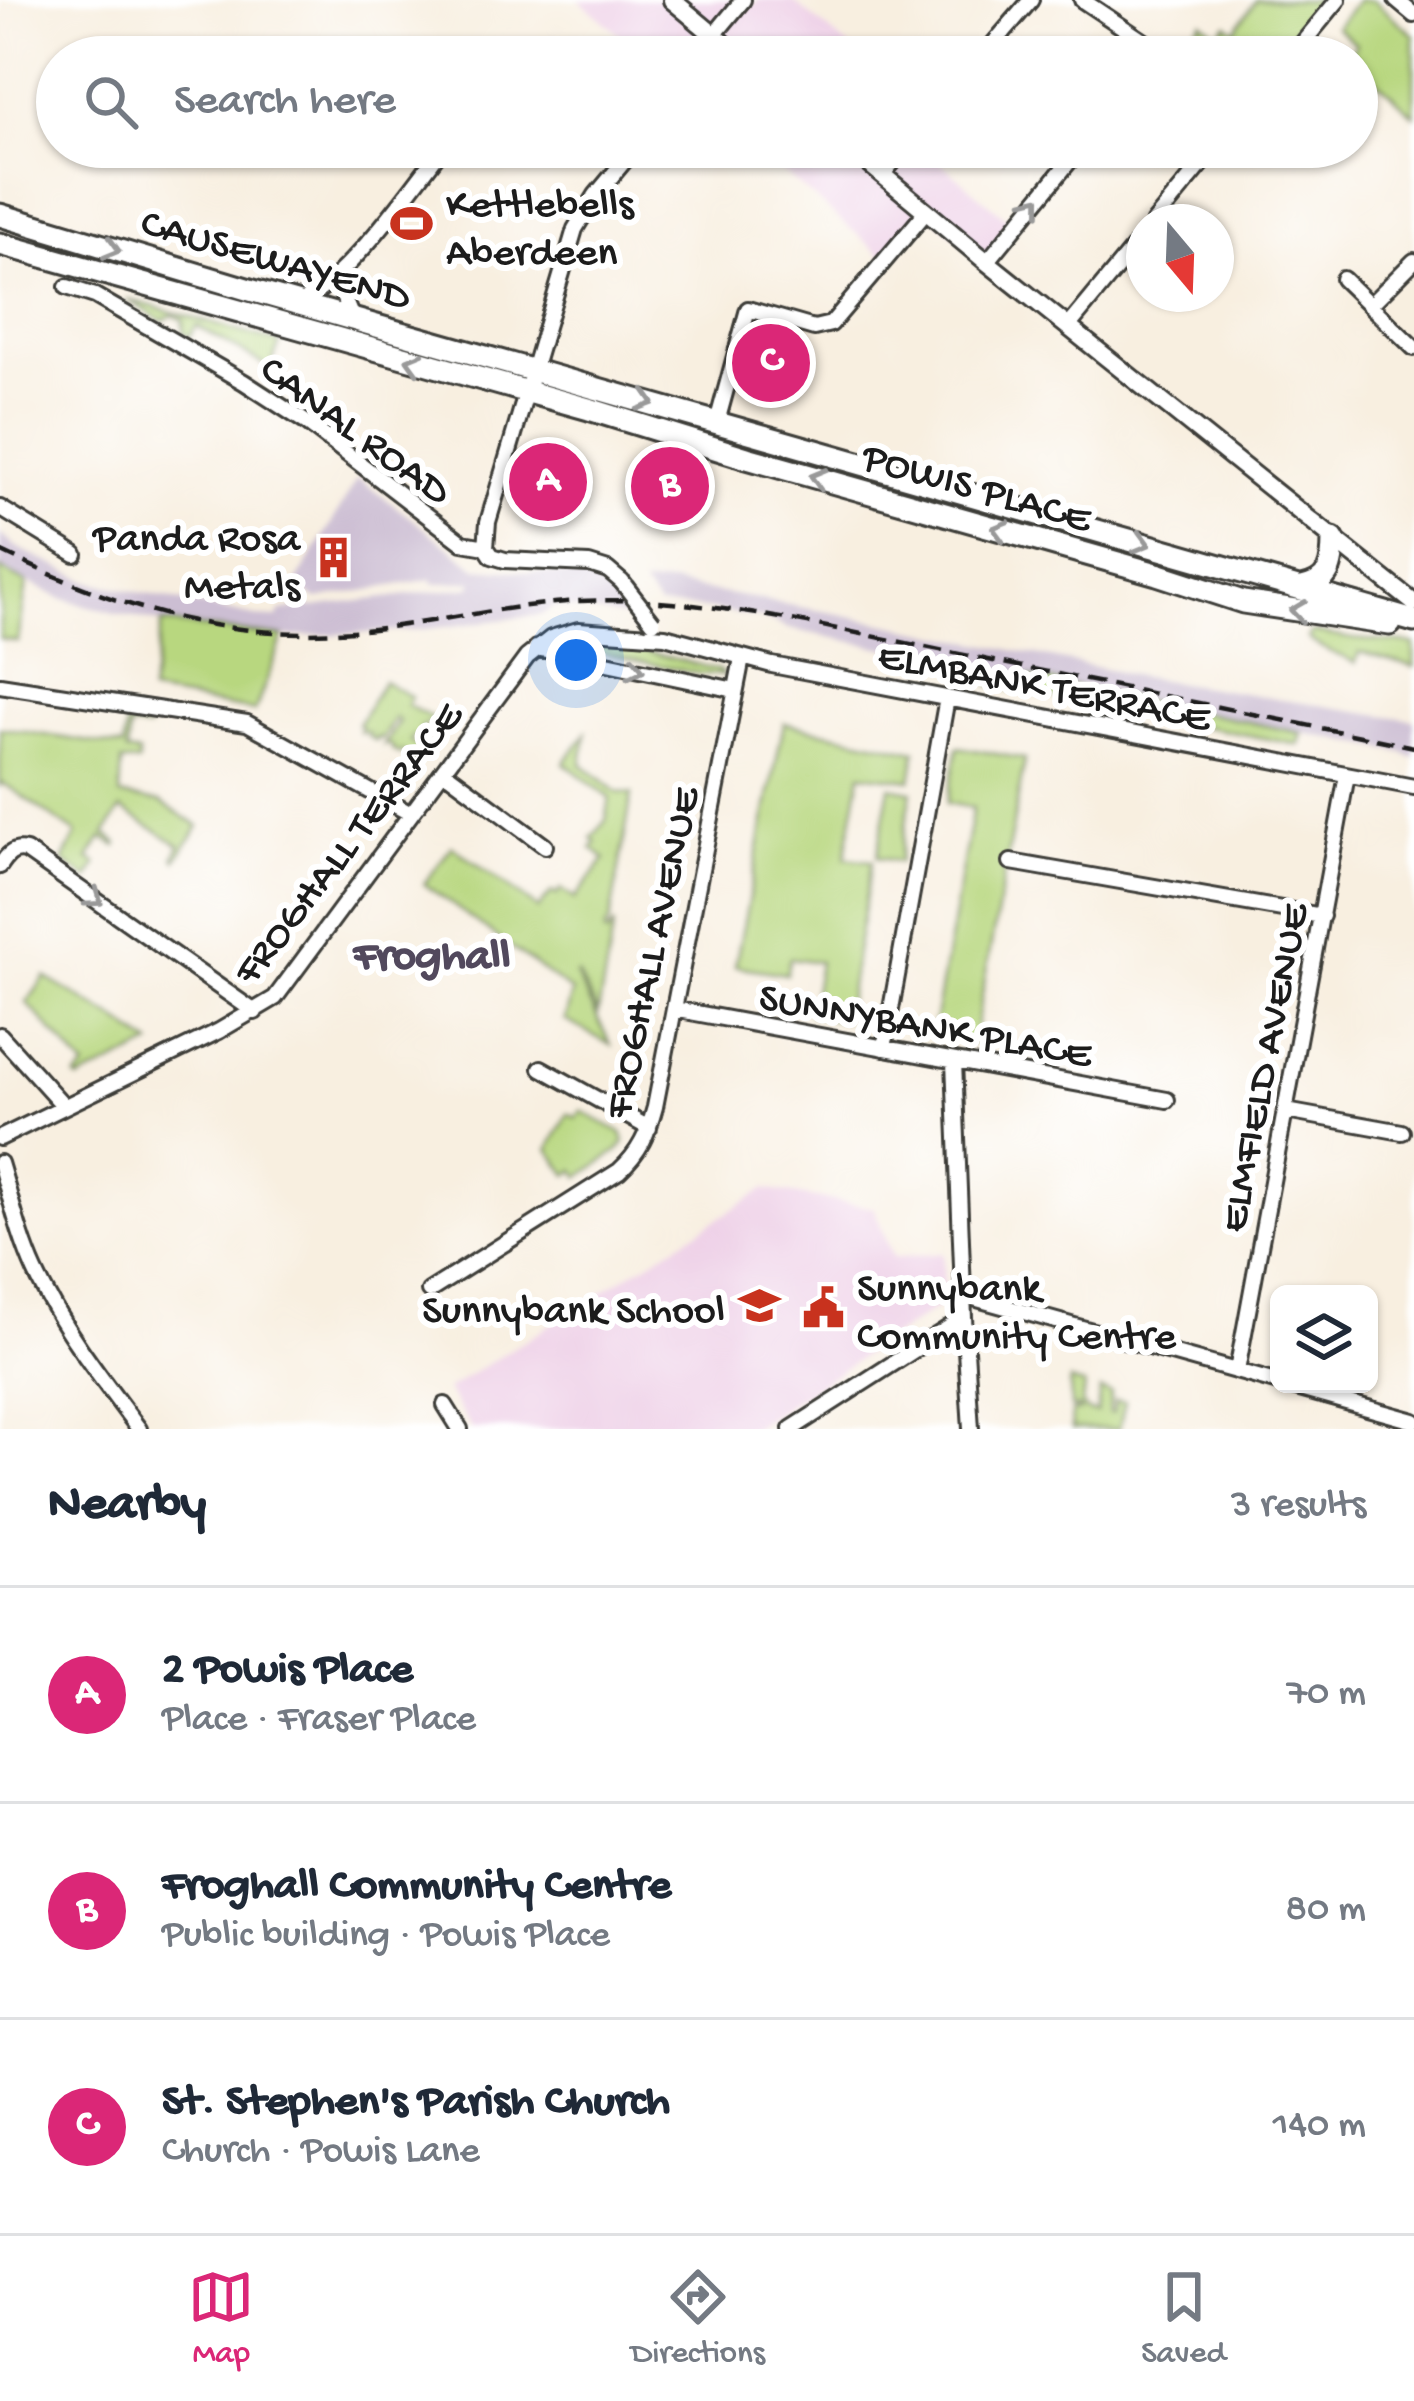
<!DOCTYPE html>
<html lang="en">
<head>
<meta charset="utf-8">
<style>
	body { margin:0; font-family:"Gochi Hand",sans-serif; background:#f2f2f3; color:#1f2937 }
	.controls { position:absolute; right:36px; bottom:36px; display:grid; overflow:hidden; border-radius:18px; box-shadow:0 3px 9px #0004 }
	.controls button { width:108px; height:108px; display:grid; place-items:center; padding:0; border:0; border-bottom:3px solid #e0e1e3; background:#fff; color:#1f2937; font:60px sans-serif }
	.compass { position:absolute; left:1126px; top:204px; width:108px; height:108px; border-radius:50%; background:#fff; box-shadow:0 3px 9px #0004; rotate:161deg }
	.you { position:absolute; left:576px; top:660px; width:42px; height:42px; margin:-30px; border:9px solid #fff; border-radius:50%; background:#1a73e8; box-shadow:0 0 0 18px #1a73e833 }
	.badge { display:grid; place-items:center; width:78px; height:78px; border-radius:50%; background:#db2777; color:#fff; font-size:39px; font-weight:700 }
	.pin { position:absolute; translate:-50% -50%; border:6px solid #fff; box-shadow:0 3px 12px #0006 }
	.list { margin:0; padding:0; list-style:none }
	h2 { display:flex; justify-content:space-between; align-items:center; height:156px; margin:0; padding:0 48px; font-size:51px }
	h2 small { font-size:39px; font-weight:400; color:#747a83 }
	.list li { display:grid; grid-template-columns:78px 1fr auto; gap:36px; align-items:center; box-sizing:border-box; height:216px; padding:0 48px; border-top:3px solid #e0e1e3 }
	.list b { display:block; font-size:45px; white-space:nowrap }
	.list p { margin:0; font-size:39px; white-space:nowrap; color:#747a83 }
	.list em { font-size:39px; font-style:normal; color:#747a83 }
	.icon { flex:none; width:66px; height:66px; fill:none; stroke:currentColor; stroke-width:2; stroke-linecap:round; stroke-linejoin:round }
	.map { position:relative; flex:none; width:1414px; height:1429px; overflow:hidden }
	.search { position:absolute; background:#fff; box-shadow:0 3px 9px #0004; left:36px; right:36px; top:36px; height:132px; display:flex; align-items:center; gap:30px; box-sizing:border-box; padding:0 42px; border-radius:66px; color:#747a83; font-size:45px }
	.sheet { height:804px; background:#fff }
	nav { display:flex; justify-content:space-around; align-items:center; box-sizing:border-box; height:168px; border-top:3px solid #e0e1e3; background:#fff; font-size:33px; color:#747a83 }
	nav a { display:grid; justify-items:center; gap:6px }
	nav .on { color:#db2777 }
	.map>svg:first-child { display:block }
	.built { fill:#eed0e7 }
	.industrial { fill:#ccbed3 }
	.green { fill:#b8d77f; stroke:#6a7a4e; stroke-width:3 }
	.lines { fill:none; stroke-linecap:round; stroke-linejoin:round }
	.minor-casing { stroke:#3d3c39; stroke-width:20 }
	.tertiary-casing { stroke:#3d3c39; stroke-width:22 }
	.primary-casing { stroke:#3d3c39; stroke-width:27 }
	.minor { stroke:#fff; stroke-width:14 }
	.tertiary { stroke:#fff; stroke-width:16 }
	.primary { stroke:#fff; stroke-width:21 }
	.rail { stroke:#1c1c1c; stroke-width:4.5; stroke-dasharray:18 9; stroke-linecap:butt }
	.minor-bridge-casing { stroke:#3d3c39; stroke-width:20; stroke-linecap:butt }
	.minor-bridge { stroke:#fff; stroke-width:14 }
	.oneway { stroke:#999 }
	.labels { text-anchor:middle; stroke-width:12; stroke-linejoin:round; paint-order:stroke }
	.poi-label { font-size:42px; fill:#1c1c1c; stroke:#fff; text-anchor:start }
	.street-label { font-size:42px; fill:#1c1c1c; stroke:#fff }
	.neighbourhood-label { font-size:45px; font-weight:bold; fill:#52495d; stroke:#fff }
</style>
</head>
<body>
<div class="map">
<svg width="1414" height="1429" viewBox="0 0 1414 1429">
	<rect width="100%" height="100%" fill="#fff"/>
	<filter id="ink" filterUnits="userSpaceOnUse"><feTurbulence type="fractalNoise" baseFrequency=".00833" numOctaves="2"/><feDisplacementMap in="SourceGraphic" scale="24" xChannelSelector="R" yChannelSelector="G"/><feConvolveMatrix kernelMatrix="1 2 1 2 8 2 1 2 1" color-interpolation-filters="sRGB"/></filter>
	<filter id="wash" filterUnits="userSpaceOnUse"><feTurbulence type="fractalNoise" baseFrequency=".004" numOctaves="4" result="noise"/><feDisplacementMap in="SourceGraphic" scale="48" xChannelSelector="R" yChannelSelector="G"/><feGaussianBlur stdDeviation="2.7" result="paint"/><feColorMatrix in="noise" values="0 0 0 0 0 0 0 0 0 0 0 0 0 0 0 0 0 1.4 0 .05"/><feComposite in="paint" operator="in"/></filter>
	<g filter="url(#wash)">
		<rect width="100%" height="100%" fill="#f8efe0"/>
		<!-- built -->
		<path class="built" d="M 579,0 L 746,0 L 753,6 L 758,0 L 792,0 L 861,57 L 646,57 Z
			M 753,147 L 922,147 L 1016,226 L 987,262 L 926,212 L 883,256 Z
			M 765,1189 L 874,1208 L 893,1258 L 943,1253 L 944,1303 L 750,1429 L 472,1429 L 446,1390 Z"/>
		<!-- industrial -->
		<path class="industrial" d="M 358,478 L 477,568 L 598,577 L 610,585 L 629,606 L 628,616 L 626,618 L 556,606 L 541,615 L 410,631 L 283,637 L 162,623 L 114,613 L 60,598 L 0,569 L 0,534 L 18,548 L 91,582 L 256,617 L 278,618 L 280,611 L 471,587 L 472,581 L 433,584 L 432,579 L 317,599 L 295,585 Z
			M 671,584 L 840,614 L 1142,677 L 1414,720 L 1414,758 L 1404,753 L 789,629 L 763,618 L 698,608 L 659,606 L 642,585 Z"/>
		<!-- green -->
		<path class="green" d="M 1256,0 L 1321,0 L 1275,57 L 1187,57 L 1178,50 L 1202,21 L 1218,34 L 1227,24 L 1235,30 Z
			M 1358,0 L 1373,0 L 1414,35 L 1414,115 L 1357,62 L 1357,57 L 1349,54 L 1356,44 L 1336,27 Z
			M 127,299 L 280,343 L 270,368 L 197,326 L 189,337 L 183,333 L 183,320 L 173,315 L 162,321 Z
			M 0,569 L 27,583 L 18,642 L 0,639 Z
			M 162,623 L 283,637 L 255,711 L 150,693 Z
			M 1312,632 L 1353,639 L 1414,644 L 1414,667 L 1359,652 L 1355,663 C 1342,656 1315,647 1308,638 Z
			M 581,643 L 641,650 L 719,670 L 723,675 L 699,674 L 568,646 Z
			M 992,669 L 1302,733 L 1299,745 L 989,685 Z
			M 383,681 L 411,697 L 407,705 L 432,718 L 426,727 L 423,726 L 420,729 L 423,732 L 418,738 L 414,736 L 410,741 L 425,753 L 420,762 L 416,760 L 414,763 L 407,759 L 408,755 L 402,751 L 400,754 L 392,750 L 393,747 L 389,744 L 384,745 L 399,721 L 395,718 L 382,739 L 378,737 L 376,741 L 368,736 L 369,733 L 360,732 L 362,728 L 358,725 Z
			M 127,720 L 149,723 L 148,729 L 130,727 L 127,752 L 139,754 L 138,763 L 122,762 L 120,796 L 160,802 L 199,826 L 176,860 L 174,857 L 180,845 L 121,809 L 105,834 L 118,843 L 117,846 L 102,838 L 89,859 L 97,864 L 88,879 L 63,861 L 77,834 L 3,783 L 0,786 L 0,728 L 123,747 Z
			M 784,723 L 916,751 L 911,780 L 861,774 L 845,858 L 872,861 L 844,1021 L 810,1015 L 819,962 L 790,958 L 786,974 L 735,966 Z
			M 586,734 L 582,764 L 617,792 L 632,794 L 610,921 L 604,931 L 607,934 L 614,925 L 598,1013 L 578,974 L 576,975 L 611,1045 L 565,1020 L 572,992 L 424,884 L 452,846 L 538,909 L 552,892 L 557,895 L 561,889 L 575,899 L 605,859 L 592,848 L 597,842 L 592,838 L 606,820 L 610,798 L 564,763 Z
			M 958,747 L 1025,759 L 973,1044 L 932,1035 L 973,808 L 947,803 Z
			M 890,787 L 912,791 L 899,862 L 877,857 Z
			M 45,977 L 114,1018 L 152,1045 L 79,1080 L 76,1078 L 85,1068 L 27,1003 Z
			M 581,1111 L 622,1133 L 625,1142 L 619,1150 L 580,1177 L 575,1170 L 568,1175 L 549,1149 L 568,1114 L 577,1118 Z
			M 1070,1381 L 1084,1385 L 1082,1404 L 1087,1411 L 1097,1412 L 1100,1390 L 1111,1393 L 1109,1413 L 1113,1413 L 1115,1401 L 1125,1402 L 1119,1429 L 1072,1429 L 1071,1412 L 1081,1411 L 1080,1408 L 1071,1408 Z"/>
	</g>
	<g filter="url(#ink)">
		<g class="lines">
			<defs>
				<path id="minor" d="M 1082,0 L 1160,52 L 1155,57
					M 1396,0 L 1414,15
					M 714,35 L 743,0
					M 519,57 L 531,44
					M 710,57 L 722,42
					M 982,57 L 1031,0
					M 1291,57 L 1338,0
					M 882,175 L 906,147
					M 1154,222 L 1216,147
					M 987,262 L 1081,147
					M 342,271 L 342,294 L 352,318
					M 1343,279 L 1414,348
					M 67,287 L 95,296 L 244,382 L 307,423 L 463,543 L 486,547 L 492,556 L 505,560 L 589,564 L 608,570 L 622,582
					M 300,303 C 350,276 408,193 443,147
					M 1370,305 L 1414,261
					M 1068,327 L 1144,235
					M 717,422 L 748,309 L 814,328 L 831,324 L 926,212
					M 0,508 L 75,554
					M 486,547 L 488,522 L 575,229 L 596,195 L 636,147
					M 536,648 L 735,690
					M 0,685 L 247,723 L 411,814
					M 444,771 L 545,846
					M 1011,862 L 1322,916
					M 0,866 C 7,855 13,848 26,851 L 255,1012
					M 674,1009 L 1167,1100
					M 0,1035 L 64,1106
					M 884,1048 L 947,698
					M 954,1061 L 964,1318 L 971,1429
					M 541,1068 L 649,1128
					M 1286,1111 L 1402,1132
					M 0,1138 L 219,1031 L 275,998 L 527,657 L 551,638 L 578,630 L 665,636 L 772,665 L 1414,787
					M 0,1163 C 11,1199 19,1236 35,1271 C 61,1327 102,1380 139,1429
					M 429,1291 L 619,1171 C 640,1152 648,1133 655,1107 L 742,658
					M 963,1295 L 1279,1383
					M 1237,1371 L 1347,775
					M 1282,1384 L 1414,1421
					M 445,1405 L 460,1429
					M 791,1429 L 964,1318"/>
				<path id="tertiary" d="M 672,0 L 740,57
					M 849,147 L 987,262 L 1414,603"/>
				<path id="primary" d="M 0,215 L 250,290 L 1414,621
					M 0,244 L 589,409 L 747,458 L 1157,574 L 1243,602 L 1390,624
					M 1302,588 C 1330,583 1333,565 1333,539"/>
			</defs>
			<!-- minor casing -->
			<use href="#minor" class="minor-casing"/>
			<!-- tertiary casing -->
			<use href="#tertiary" class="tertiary-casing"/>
			<!-- primary casing -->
			<use href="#primary" class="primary-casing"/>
			<!-- minor -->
			<use href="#minor" class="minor"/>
			<!-- tertiary -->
			<use href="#tertiary" class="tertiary"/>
			<!-- primary -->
			<use href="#primary" class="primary"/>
			<!-- rail -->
			<path class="rail" d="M 0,551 C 99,599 195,633 307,633 C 399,633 488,606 580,601 C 657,597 732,609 808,623 L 1414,747"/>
			<defs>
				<path id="minor-bridge" d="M 622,582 L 653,622"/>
			</defs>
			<!-- minor-bridge casing -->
			<use href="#minor-bridge" class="minor-bridge-casing"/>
			<!-- minor-bridge -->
			<use href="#minor-bridge" class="minor-bridge"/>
		</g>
		<!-- one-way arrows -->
		<defs><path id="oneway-chevron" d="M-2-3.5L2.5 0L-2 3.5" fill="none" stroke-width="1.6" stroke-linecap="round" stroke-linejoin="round" transform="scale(3)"/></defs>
		<g class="oneway">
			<use href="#oneway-chevron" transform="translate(1034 204) rotate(-51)"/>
			<use href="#oneway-chevron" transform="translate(112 249) rotate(16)"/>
			<use href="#oneway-chevron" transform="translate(414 362) rotate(-164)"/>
			<use href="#oneway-chevron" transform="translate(646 401) rotate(17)"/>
			<use href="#oneway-chevron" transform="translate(818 478) rotate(-164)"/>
			<use href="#oneway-chevron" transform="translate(1000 530) rotate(-164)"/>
			<use href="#oneway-chevron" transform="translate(1142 543) rotate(16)"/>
			<use href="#oneway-chevron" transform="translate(1298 611) rotate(-172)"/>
			<use href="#oneway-chevron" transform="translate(636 669) rotate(12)"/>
			<use href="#oneway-chevron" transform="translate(95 899) rotate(35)"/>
		</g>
	</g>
	<!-- icons -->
	<defs>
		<symbol id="stadium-bare" viewBox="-9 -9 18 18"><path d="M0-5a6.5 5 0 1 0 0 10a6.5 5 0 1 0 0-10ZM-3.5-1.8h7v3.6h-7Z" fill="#c8321e" stroke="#fff" stroke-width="2.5" paint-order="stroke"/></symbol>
		<symbol id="building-bare" viewBox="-9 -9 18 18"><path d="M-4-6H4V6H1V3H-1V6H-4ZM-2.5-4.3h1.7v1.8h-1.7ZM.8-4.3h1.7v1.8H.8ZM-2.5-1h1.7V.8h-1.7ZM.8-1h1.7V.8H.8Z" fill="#c8321e" stroke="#fff" stroke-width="2.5" paint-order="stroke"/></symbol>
		<symbol id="school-bare" viewBox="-9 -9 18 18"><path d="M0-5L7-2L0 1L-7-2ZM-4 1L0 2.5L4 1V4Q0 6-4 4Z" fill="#c8321e" stroke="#fff" stroke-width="2.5" paint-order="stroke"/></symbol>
		<symbol id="civic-bare" viewBox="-9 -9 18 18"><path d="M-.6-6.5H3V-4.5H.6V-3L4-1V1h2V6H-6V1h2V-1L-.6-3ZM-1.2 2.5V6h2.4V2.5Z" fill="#c8321e" stroke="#fff" stroke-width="2.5" paint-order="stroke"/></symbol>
	</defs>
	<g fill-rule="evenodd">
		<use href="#stadium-bare" x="382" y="194" width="59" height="59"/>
		<use href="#building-bare" x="304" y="528" width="59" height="59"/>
		<use href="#school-bare" x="730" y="1276" width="59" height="59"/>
		<use href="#civic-bare" x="794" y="1278" width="59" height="59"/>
	</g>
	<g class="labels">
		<!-- poi labels -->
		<g class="poi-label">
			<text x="446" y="215">Kettlebells<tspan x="446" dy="48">Aberdeen</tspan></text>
			<text x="300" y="549" text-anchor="end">Panda Rosa<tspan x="300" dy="48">Metals</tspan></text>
			<text x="857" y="1299">Sunnybank<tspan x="857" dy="48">Community Centre</tspan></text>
			<text x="725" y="1321" text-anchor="end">Sunnybank School</text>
		</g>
		<!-- street labels -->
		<g class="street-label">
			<text transform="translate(277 256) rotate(16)" y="15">CAUSEWAYEND</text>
			<text transform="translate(358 427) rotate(36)" y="15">CANAL ROAD</text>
			<text transform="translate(978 484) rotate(16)" y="15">POWIS PLACE</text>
			<text transform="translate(1045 683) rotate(11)" y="15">ELMBANK TERRACE</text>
			<text transform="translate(345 841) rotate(-52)" y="15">FROGHALL TERRACE</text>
			<text transform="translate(648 952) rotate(-78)" y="15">FROGHALL AVENUE</text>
			<text transform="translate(926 1022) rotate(10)" y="15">SUNNYBANK PLACE</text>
			<text transform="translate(1260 1067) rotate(-79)" y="15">ELMFIELD AVENUE</text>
		</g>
		<!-- neighbourhood labels -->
		<g class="neighbourhood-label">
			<text x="432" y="967">Froghall</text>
		</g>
	</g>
</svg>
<div class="controls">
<button><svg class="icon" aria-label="layers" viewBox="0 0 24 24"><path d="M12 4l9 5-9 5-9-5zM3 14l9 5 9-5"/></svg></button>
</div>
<svg class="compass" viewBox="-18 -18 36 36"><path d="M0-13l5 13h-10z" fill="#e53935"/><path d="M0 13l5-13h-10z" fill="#747a83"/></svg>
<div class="you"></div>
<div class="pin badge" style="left:548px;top:482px">A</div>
<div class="pin badge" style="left:670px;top:486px">B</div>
<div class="pin badge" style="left:771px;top:363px">C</div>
<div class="search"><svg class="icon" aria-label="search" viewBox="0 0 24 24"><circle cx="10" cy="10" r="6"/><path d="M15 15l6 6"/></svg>Search here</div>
</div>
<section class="sheet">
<h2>Nearby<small>3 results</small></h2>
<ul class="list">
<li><span class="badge">A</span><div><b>2 Powis Place</b><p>Place · Fraser Place</p></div><em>70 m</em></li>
<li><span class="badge">B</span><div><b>Froghall Community Centre</b><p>Public building · Powis Place</p></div><em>80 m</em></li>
<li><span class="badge">C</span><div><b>St. Stephen's Parish Church</b><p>Church · Powis Lane</p></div><em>140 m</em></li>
</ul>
</section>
<nav>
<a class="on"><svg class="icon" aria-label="map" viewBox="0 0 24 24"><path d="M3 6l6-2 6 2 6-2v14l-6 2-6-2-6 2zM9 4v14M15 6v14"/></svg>Map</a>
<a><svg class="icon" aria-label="directions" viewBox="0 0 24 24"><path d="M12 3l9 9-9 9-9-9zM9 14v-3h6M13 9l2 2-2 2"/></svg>Directions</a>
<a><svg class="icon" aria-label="saved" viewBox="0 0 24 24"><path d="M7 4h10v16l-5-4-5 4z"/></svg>Saved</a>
</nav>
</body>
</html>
